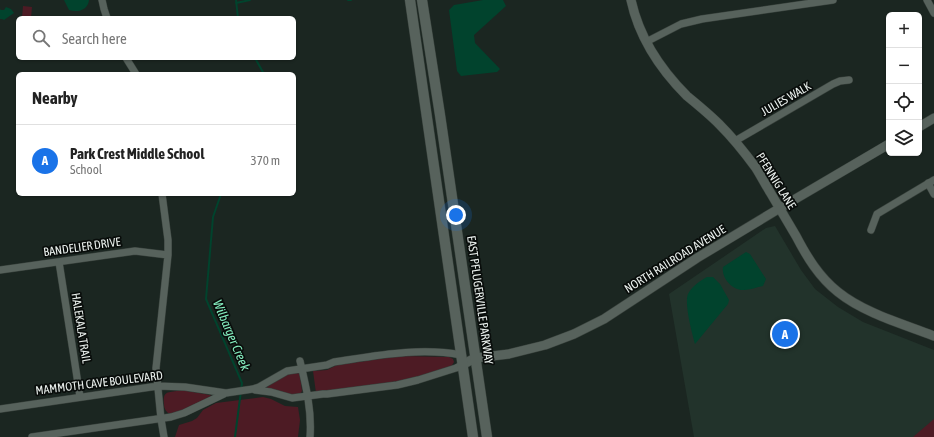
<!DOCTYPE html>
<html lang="en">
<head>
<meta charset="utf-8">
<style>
	body { margin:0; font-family:"Asap Condensed",sans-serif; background:#f6f6f6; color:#222 }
	.controls { position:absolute; right:12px; top:12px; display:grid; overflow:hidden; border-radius:6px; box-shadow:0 1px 3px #0004 }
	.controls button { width:36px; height:36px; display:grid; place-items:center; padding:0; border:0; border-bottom:1px solid #e0e0e0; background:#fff; color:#222; font:20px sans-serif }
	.you { position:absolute; left:456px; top:215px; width:14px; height:14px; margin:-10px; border:3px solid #fff; border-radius:50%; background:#1a73e8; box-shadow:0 0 0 6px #1a73e833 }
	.badge { display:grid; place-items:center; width:26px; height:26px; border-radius:50%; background:#1a73e8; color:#fff; font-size:13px; font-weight:700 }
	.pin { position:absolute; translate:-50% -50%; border:2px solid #fff; box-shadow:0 1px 4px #0006 }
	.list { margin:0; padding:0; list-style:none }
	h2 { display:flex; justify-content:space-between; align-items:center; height:52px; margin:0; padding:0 16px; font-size:17px }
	h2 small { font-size:13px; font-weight:400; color:#767676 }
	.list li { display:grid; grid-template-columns:26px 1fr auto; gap:12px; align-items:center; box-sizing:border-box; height:72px; padding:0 16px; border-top:1px solid #e0e0e0 }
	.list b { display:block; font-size:15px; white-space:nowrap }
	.list p { margin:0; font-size:13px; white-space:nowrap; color:#767676 }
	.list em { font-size:13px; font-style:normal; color:#767676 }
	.icon { flex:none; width:22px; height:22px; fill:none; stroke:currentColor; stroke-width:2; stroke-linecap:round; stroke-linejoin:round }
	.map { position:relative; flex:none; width:934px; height:437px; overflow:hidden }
	.search { position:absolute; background:#fff; box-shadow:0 1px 3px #0004; left:16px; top:16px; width:280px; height:44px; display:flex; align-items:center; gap:10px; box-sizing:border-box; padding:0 14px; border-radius:6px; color:#767676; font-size:15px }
	.panel { position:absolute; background:#fff; box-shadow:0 1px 3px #0004; left:16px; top:72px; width:280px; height:124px; border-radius:6px }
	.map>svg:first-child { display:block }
	.built { fill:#22332b }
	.green { fill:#4d1b24 }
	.water { fill:#01432d }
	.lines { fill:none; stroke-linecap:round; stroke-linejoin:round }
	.stream { stroke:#01432d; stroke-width:2 }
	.minor-casing { stroke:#38413c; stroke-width:8 }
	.tertiary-casing { stroke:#38413c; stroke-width:10 }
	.secondary-casing { stroke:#38413c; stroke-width:11 }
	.minor { stroke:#57625c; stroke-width:7 }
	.tertiary { stroke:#57625c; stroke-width:9 }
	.secondary { stroke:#57625c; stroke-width:10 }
	.labels { text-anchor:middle; stroke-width:3.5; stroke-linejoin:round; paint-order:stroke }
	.street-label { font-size:12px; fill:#ebf1ee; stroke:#090d0b }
	.water-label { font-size:13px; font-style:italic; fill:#85efc0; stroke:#090d0b }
</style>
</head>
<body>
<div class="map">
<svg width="934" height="437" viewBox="0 0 934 437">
	<rect width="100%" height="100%" fill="#1b2621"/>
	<!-- built -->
	<path class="built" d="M 775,226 L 801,270 L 815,289 L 838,307 L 863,322 L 934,350 L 934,437 L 694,437 L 669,294 L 766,228 Z"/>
	<!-- green -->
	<path class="green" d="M 23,6 L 32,7 L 31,18 L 22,18 Z
		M 400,356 L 449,357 L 453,359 L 454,362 L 451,367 L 420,376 L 399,381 L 316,393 L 313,371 L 327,370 L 337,365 Z
		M 298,372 L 300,376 L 302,391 L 300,394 L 292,395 L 267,388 L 267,387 L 283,375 Z
		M 182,390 L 210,395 L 211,396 C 201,402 178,415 168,413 C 165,410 164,408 164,404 C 162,389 171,393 182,390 Z
		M 263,397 L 271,399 L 285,406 L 298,407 L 300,420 L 298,437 L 175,437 L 179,425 L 192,421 L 197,418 L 203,410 L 216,403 Z
		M 934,419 L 934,437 L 913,437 Z"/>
	<!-- water -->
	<path class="water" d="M 64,0 L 89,0 C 88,10 78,13 69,10 Z
		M 483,0 L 503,0 L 506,6 L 474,35 L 475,43 L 500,69 L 497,72 L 461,76 L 457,71 L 449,10 L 454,5 Z
		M 6,7 L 11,9 L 14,13 L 4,20 L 2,19 L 0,19 L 0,9 L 1,10 L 4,10 Z
		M 746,252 L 750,254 L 766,279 L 763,286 C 757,287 750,290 744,290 C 733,291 721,278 723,267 Z
		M 707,277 L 713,277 L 720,284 L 729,300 L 728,304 L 695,344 C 692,333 684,303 688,294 C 692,286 700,281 707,277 Z"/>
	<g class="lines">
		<!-- stream -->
		<path class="stream" d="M 236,0 L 238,18
			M 348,0 L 351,0
			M 236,3 L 250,0
			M 255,58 L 264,74
			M 221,194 L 213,217 L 206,299 L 242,383 L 235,437"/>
		<defs>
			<path id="minor" d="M 102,0 L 104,9 L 107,18
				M 927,0 L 934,13
				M 646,42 L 681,24 L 702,19 L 833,0
				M 126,58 L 136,74
				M 735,141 L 833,84 L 840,81 L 849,80
				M 928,183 L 934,194
				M 162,194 L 168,240 L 168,255 L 156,368 L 161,419 L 164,437
				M 871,230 L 877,214 L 934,180
				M 59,262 L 73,351 L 80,397
				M 0,270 L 135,251 L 168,255
				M 300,361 C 306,386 312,411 310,437
				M 255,390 L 271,392 L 292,398 L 323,394 L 327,394 L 397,385 L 418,380 L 456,368 L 462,365
				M 0,409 L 158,386 L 185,387 L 226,393 L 253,389 L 259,387 L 287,371 L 327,365 L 334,362 C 375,356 419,347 461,355
				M 32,437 L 171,417 L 184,413 L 224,394"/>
			<path id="tertiary" d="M 631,0 C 639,37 661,70 687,96 C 698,105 709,114 719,124 C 733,138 745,153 756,168 C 761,176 765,184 770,192 C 779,207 787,221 796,236 C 807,257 819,277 838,292 C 864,313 903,324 934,336
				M 919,127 L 934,118
				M 462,365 L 475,358 L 509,354 L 545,345 L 574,334 L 604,319 L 697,258 L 780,208 L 889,144"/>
			<path id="secondary" d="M 410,0 L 473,437
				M 422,0 L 440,115 L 487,437"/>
		</defs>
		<!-- minor casing -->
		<use href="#minor" class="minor-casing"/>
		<!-- tertiary casing -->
		<use href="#tertiary" class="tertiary-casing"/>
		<!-- secondary casing -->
		<use href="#secondary" class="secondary-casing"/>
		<!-- minor -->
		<use href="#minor" class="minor"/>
		<!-- tertiary -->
		<use href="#tertiary" class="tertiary"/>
		<!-- secondary -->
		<use href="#secondary" class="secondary"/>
	</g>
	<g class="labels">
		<!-- street labels -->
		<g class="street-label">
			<text transform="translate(786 99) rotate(-30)" y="4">JULIES WALK</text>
			<text transform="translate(776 181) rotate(58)" y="4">PFENNIG LANE</text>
			<text transform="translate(82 247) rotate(-8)" y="4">BANDELIER DRIVE</text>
			<text transform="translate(675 259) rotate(-32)" y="4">NORTH RAILROAD AVENUE</text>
			<text transform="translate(480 300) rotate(82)" y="4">EAST PFLUGERVILLE PARKWAY</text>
			<text transform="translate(81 328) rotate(81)" y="4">HALEKALA TRAIL</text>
			<text transform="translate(99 383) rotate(-7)" y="4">MAMMOTH CAVE BOULEVARD</text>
		</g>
		<!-- water labels -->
		<g class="water-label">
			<text transform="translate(232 335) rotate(67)" y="5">Wilbarger Creek</text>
		</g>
	</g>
</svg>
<div class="controls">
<button>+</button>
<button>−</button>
<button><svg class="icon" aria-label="locate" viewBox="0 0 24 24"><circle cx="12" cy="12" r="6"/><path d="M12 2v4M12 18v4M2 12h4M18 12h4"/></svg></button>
<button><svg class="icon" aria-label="layers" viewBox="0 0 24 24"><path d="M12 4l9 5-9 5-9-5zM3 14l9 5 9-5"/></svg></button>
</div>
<div class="you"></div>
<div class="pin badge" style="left:785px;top:334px">A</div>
<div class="search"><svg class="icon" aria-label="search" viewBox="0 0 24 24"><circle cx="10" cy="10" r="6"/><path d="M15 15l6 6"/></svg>Search here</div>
<section class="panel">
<h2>Nearby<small></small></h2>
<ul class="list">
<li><span class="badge">A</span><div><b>Park Crest Middle School</b><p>School</p></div><em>370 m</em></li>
</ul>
</section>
</div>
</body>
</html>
